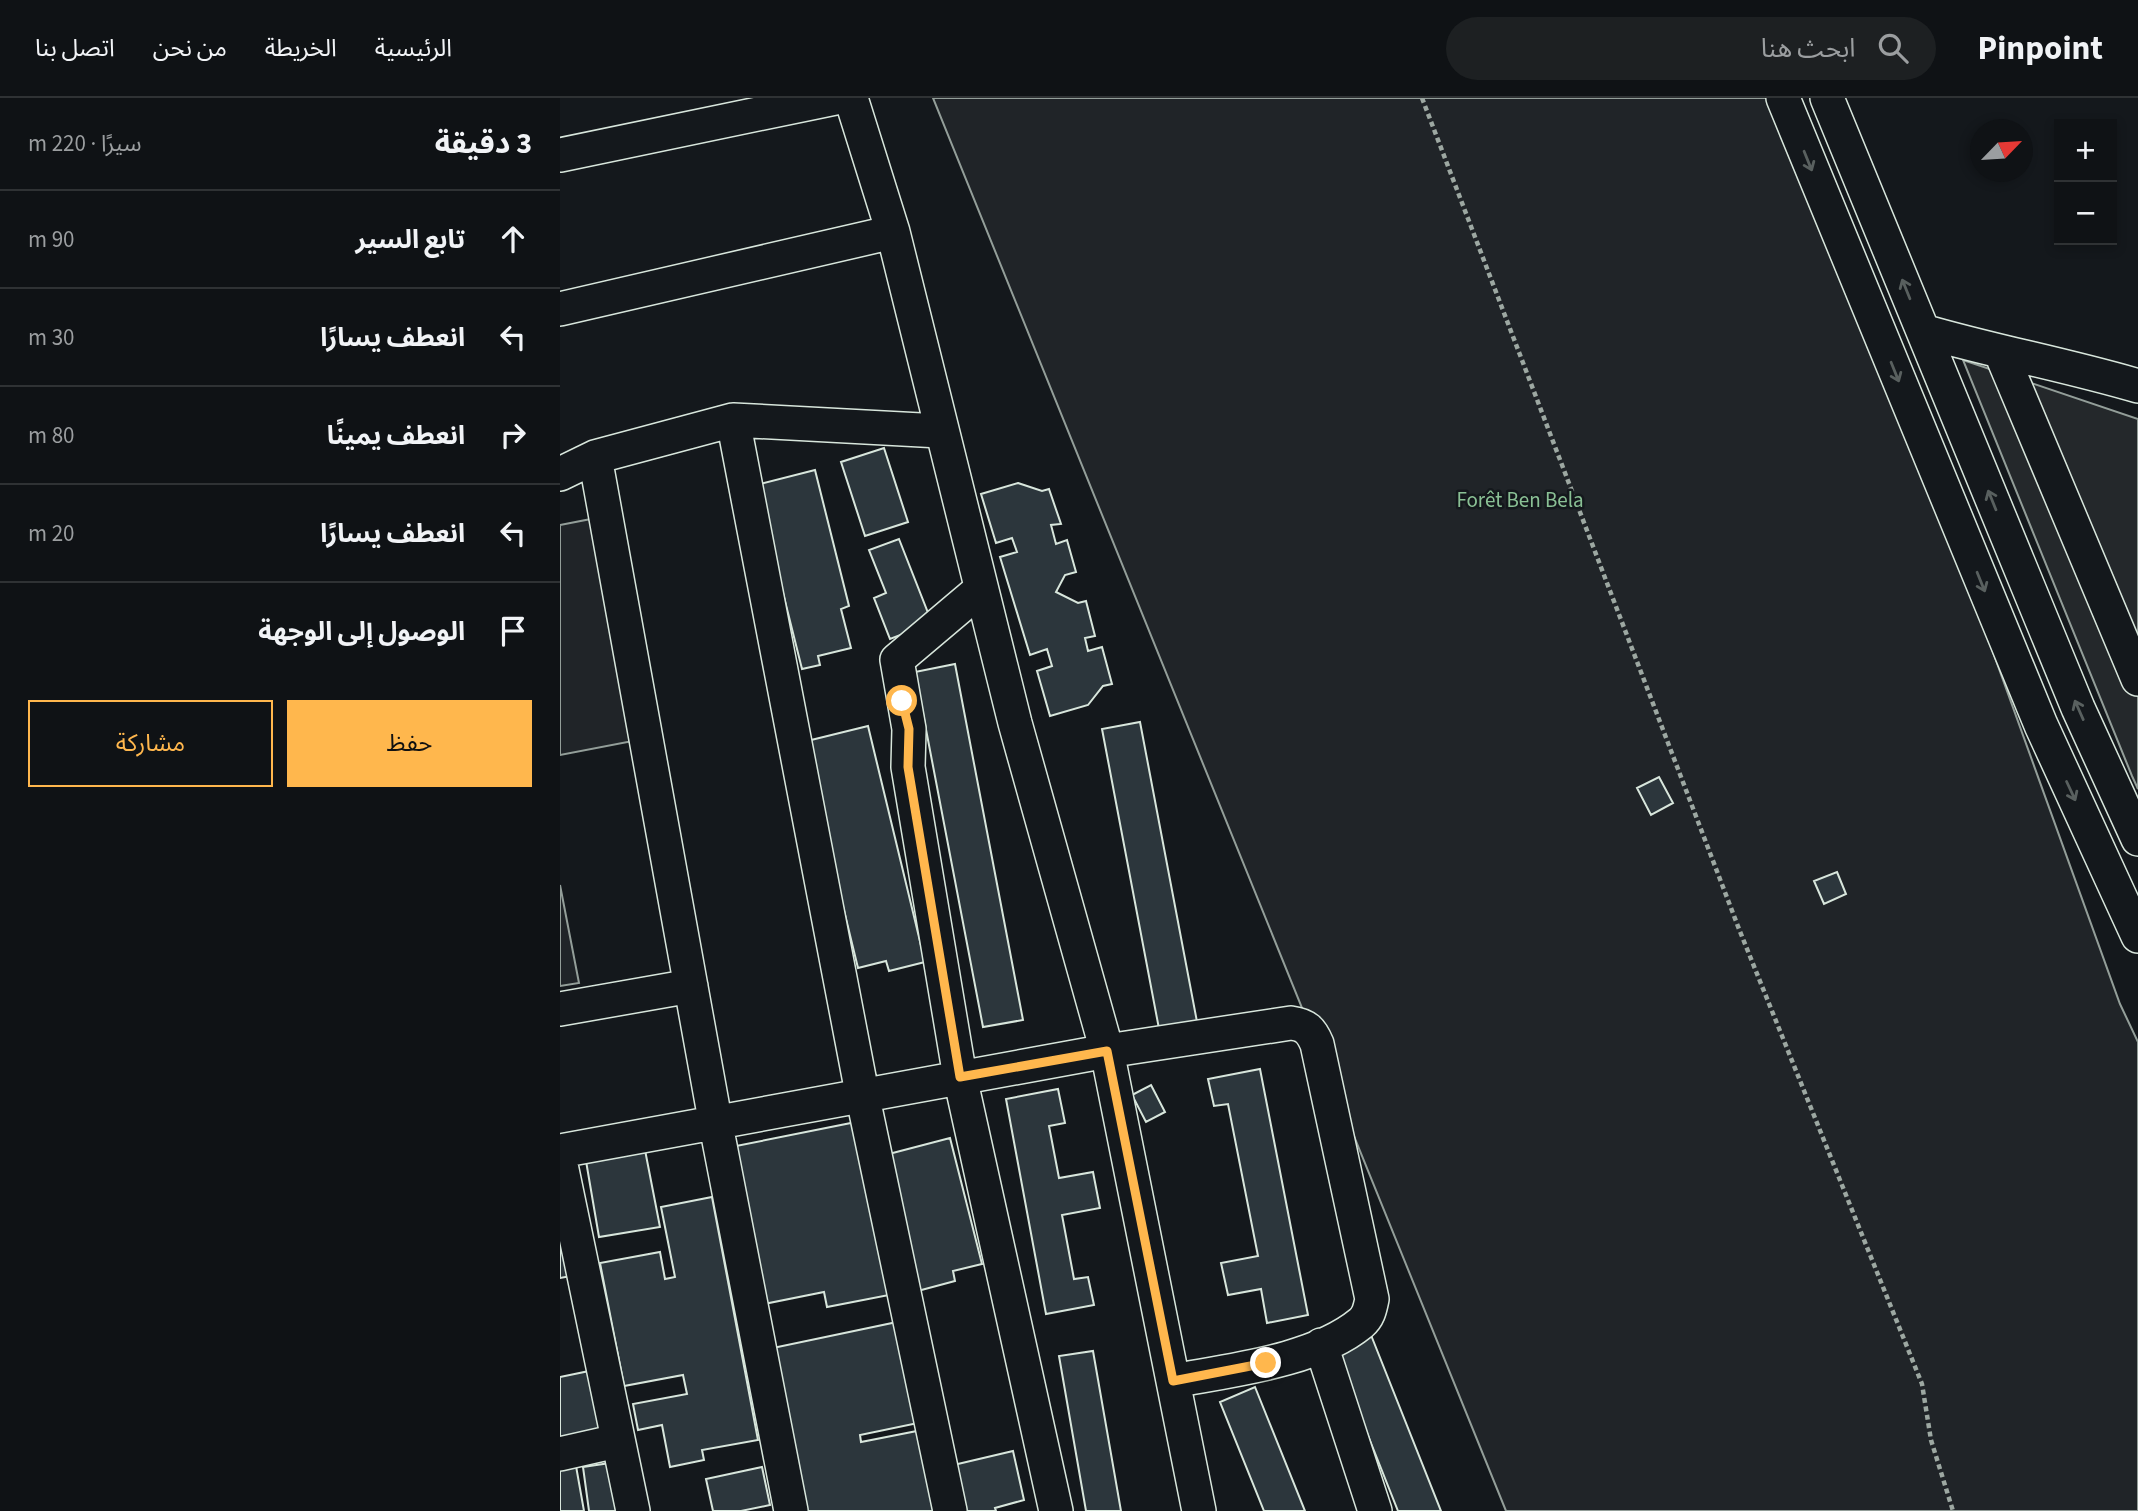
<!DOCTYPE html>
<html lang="ar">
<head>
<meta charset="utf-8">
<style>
	body { margin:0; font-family:"Source Sans 3","Noto Sans Arabic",sans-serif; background:#1d2022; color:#f1f3f6; direction:rtl }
	.controls { position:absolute; right:21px; top:21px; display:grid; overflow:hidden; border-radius:0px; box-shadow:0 4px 10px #0003 }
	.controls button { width:63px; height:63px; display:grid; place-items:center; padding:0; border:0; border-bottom:2px solid #2f3234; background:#0f1215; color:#f1f3f6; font:35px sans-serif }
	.compass { position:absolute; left:1410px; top:21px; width:63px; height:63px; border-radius:50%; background:#0f1215; box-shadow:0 4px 10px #0003; rotate:65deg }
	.stop { position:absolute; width:21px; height:21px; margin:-16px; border:5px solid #ffb74d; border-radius:50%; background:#fff }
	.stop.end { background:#ffb74d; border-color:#fff; box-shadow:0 2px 7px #0008 }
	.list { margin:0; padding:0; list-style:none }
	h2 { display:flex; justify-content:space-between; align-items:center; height:91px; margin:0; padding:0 28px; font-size:30px }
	h2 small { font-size:23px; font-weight:400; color:#9b9ea0 }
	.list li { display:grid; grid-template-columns:46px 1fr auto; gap:21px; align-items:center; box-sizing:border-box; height:98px; padding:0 28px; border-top:2px solid #2f3234 }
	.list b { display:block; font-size:26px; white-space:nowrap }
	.list em { font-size:23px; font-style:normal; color:#9b9ea0 }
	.actions { display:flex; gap:14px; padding:21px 28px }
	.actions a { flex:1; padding:16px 0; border:2px solid #ffb74d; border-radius:0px; text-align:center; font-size:24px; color:#ffb74d }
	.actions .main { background:#ffb74d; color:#111 }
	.icon { flex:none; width:38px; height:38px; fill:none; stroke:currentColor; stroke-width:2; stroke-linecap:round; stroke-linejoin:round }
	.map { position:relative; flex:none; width:1578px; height:1413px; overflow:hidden; direction:ltr }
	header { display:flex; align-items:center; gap:42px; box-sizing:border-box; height:98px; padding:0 35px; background:#0f1215; border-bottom:2px solid #2f3234 }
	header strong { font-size:33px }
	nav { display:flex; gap:38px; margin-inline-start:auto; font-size:24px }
	.search { width:490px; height:63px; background:#1d2022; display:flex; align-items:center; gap:18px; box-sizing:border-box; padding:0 24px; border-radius:38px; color:#9b9ea0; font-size:26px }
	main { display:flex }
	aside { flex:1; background:#0f1215 }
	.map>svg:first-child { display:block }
	.green { fill:#202428; stroke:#939e99; stroke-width:2 }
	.parking { fill:#24282b; stroke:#939e99; stroke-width:2 }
	.building { fill:#2c363c; stroke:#d8e6dc; stroke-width:2 }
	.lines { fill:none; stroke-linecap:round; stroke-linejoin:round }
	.minor-casing { stroke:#d8e6dc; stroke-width:36 }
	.path { stroke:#9da8a2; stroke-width:4.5; stroke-dasharray:5 3.5; stroke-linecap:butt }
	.minor { stroke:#14181c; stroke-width:33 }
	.oneway { stroke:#59605f }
	.route { stroke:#ffb74d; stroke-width:9 }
	.labels { text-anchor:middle; stroke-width:5; stroke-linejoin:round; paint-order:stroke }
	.park-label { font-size:21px; fill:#8ac095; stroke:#14181c }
</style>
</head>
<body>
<header>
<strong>Pinpoint</strong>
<div class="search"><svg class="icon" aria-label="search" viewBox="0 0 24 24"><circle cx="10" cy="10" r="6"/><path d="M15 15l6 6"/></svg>ابحث هنا</div>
<nav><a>الرئيسية</a><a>الخريطة</a><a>من نحن</a><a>اتصل بنا</a></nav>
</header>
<main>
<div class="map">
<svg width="1578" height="1413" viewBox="0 0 1578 1413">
	<rect width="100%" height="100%" fill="#14181c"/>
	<!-- green -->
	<path class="green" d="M 373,0 L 1233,0 L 1560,906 L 1578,944 L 1578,1413 L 946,1413 Z
		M 31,421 L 78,642 L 0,657 L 0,427 Z
		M 0,787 L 19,885 L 0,888 Z"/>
	<!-- parking -->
	<path class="parking" d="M 1403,262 L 1578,321 L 1578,691 L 1572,678 Z"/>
	<!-- building -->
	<path class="building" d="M 324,350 L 348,424 L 305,438 L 281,364 Z
		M 255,372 L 289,508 L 281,511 L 291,550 L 258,558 L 260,567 L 242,571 L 196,387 Z
		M 458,385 L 482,393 L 489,391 L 501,426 L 491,427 L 496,446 L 507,442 L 516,474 L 505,477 L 496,494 L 518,505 L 526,503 L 535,538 L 525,540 L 528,553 L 542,549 L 552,586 L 543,588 L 528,607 L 490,618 L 477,573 L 492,568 L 487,551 L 470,557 L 440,459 L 457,454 L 452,440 L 436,445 L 421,396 Z
		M 339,441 L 372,525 L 330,541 L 314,500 L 326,495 L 309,452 Z
		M 395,566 L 463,922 L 423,929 L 355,574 Z
		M 580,624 L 638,929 L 600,936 L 542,631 Z
		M 308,628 L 365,864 L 329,873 L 326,863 L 298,870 L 243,644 Z
		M 1099,679 L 1113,705 L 1091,717 L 1077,690 Z
		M 1277,774 L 1286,796 L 1264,806 L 1254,783 Z
		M 700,971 L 748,1217 L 707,1225 L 701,1191 L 668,1197 L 661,1165 L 698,1158 L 668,1006 L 654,1008 L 648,981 Z
		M 591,987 L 605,1014 L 586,1024 L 572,997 Z
		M 498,991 L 505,1025 L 489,1028 L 499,1080 L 533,1074 L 540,1110 L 502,1117 L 514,1181 L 528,1179 L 534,1207 L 486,1216 L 446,1001 Z
		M 296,1024 L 329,1197 L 267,1209 L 264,1194 L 204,1206 L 171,1049 Z
		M 390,1040 L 422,1166 L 393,1173 L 395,1183 L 354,1194 L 325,1057 Z
		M 85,1052 L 100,1129 L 39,1139 L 26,1063 Z
		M 152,1099 L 198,1342 L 142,1352 L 144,1362 L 110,1369 L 102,1327 L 78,1332 L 73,1306 L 127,1296 L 123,1277 L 64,1288 L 40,1165 L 100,1154 L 105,1181 L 115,1179 L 101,1109 Z
		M 0,1133 L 11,1178 L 0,1180 Z
		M 337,1224 L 358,1325 L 300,1337 L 301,1344 L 357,1333 L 374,1413 L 241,1413 L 208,1251 Z
		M 807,1227 L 881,1413 L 838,1413 L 770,1242 Z
		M 533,1253 L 561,1413 L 526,1413 L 499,1258 Z
		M 34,1272 L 47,1333 L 0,1343 L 0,1279 Z
		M 695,1289 L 745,1413 L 704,1413 L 660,1304 Z
		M 453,1353 L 464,1402 L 435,1410 L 436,1413 L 395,1413 L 385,1369 Z
		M 50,1365 L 57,1413 L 29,1413 L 23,1369 Z
		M 16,1368 L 24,1413 L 0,1413 L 0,1371 Z
		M 202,1369 L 210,1407 L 181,1413 L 153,1413 L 146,1381 Z"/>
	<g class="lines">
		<defs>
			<path id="minor" d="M 291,0 L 333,134 L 455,625 L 547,953 L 639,1413
				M 1223,0 L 1481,627 L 1578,838
				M 1267,0 L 1518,610 L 1578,741
				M 0,57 L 275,0
				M 0,211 L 333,134
				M 1363,233 C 1435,254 1507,267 1578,288
				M 1441,255 L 1578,581
				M 173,322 L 303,1000 L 390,1413
				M 35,359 L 156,1027 L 231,1413
				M 0,376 L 35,359 L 173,322 L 380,333
				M 421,491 L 337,562 L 349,631 L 348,669 L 400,979 L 496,1413
				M 0,911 L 131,888
				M 0,1053 L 547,953 L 731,925 C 746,927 751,932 757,946 L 812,1201 C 810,1210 809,1218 801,1225 C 755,1263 671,1272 613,1283
				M 0,1062 L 73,1413
				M 761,1247 L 815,1413
				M 0,1356 L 57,1343"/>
		</defs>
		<!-- minor casing -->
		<use href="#minor" class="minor-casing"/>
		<!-- path -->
		<path class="path" d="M 862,0 L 1179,831 L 1362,1286 L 1371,1342 L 1393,1413"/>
		<!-- minor -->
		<use href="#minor" class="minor"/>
	</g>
	<!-- one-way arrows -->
	<defs><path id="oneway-shaft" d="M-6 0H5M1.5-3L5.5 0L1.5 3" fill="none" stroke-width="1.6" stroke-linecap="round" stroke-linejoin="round" transform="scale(1.75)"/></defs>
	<g class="oneway">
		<use href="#oneway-shaft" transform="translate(1248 63) rotate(68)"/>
		<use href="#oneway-shaft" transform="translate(1346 191) rotate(-112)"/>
		<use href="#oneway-shaft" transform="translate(1335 274) rotate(68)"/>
		<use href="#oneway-shaft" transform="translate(1432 402) rotate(-112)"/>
		<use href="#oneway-shaft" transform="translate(1421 484) rotate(68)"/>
		<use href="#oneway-shaft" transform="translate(1519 612) rotate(-114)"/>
		<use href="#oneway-shaft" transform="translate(1511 693) rotate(65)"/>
	</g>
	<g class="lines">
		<!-- route -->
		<path class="route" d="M 342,603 L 349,631 L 348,669 L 400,979 L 547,953 L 613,1283 L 706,1265"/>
	</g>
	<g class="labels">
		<!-- park labels -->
		<g class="park-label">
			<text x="960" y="409">Forêt Ben Bela</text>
		</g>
	</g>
</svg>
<div class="controls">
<button>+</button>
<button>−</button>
</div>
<svg class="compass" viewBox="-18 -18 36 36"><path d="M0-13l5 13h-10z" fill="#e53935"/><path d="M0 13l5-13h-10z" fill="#9b9ea0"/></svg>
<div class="stop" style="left:342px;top:603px"></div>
<div class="stop end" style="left:706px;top:1265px"></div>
</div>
<aside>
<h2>3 دقيقة<small>سيرًا · 220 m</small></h2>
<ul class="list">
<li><svg class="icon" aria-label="ahead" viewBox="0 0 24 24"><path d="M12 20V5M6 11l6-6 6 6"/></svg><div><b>تابع السير</b></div><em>90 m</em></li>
<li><svg class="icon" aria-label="left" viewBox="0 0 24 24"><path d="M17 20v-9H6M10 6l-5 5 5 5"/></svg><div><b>انعطف يسارًا</b></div><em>30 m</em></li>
<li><svg class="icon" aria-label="right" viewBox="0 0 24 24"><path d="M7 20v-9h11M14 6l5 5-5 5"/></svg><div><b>انعطف يمينًا</b></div><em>80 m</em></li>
<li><svg class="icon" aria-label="left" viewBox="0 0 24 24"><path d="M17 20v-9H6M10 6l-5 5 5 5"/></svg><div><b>انعطف يسارًا</b></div><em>20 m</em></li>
<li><svg class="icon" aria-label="arrive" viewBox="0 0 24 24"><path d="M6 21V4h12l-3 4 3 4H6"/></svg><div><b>الوصول إلى الوجهة</b></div></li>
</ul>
<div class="actions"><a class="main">حفظ</a><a>مشاركة</a></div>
</aside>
</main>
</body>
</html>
